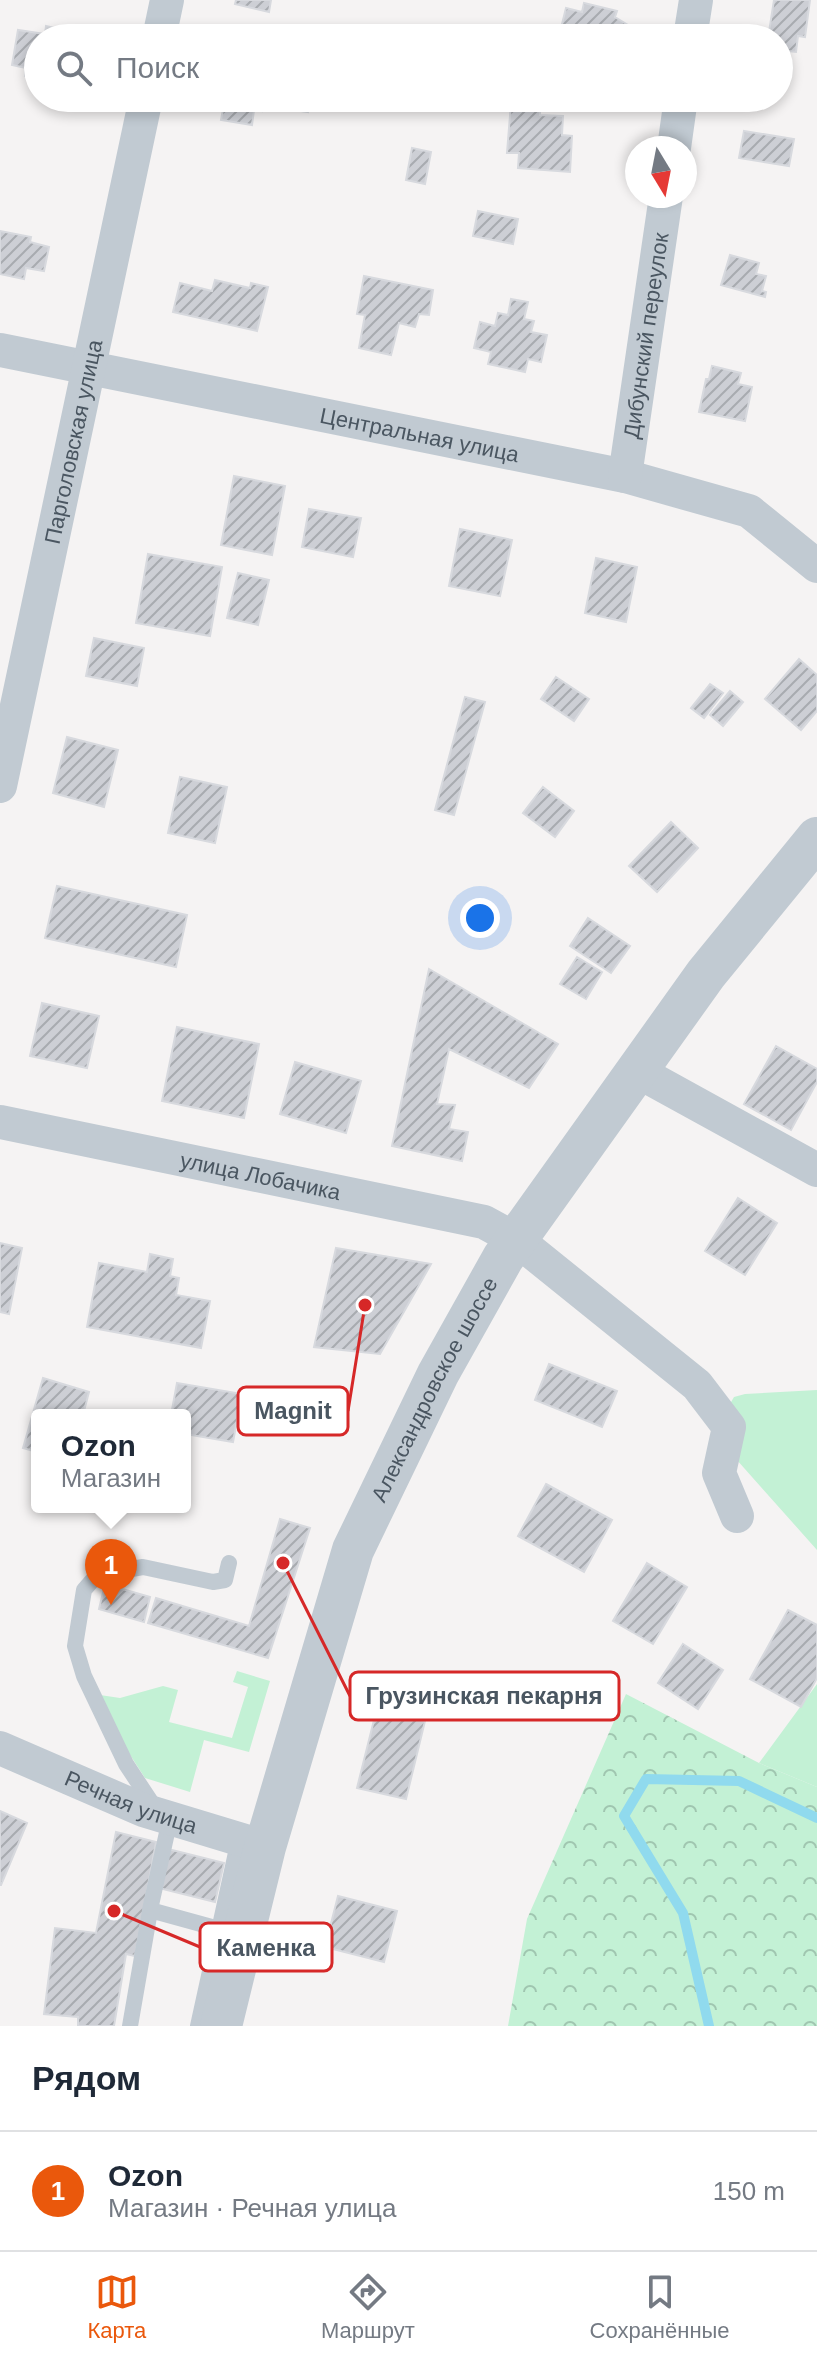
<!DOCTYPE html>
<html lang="ru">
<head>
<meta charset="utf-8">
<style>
	body { margin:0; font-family:Helvetica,sans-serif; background:#f2f2f3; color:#1f2937 }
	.compass { position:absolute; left:625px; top:136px; width:72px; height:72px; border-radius:50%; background:#fff; box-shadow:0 4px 12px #0003; rotate:170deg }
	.you { position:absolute; left:480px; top:918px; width:28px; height:28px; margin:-20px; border:6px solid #fff; border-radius:50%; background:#1a73e8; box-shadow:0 0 0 12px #1a73e833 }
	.badge { display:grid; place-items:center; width:52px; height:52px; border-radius:50%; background:#ea580c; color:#fff; font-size:26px; font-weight:700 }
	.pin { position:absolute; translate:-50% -66px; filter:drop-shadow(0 2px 4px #0008) }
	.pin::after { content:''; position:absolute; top:42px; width:28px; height:24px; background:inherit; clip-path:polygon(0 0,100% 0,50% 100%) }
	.popup { position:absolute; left:31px; top:1409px; width:160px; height:104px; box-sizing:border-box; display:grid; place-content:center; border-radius:8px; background:#fff; filter:drop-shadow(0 2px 6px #0005); font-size:26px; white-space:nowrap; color:#747a83 }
	.popup b { font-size:30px; color:#1f2937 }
	.popup::after { content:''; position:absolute; left:50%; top:100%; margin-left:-16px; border:16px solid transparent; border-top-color:#fff }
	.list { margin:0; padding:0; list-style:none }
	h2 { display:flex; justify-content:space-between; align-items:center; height:104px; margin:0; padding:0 32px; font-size:34px }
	h2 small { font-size:26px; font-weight:400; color:#747a83 }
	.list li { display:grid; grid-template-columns:52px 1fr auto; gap:24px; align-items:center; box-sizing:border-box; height:120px; padding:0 32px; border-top:2px solid #e0e1e3 }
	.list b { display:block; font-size:30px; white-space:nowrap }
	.list p { margin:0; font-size:26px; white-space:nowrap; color:#747a83 }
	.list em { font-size:26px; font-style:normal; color:#747a83 }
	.icon { flex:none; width:44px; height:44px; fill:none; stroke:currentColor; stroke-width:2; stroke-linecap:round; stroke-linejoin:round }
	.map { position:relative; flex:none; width:817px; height:2026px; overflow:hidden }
	.search { position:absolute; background:#fff; box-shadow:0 4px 12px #0003; left:24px; right:24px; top:24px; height:88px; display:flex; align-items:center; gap:20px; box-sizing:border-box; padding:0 28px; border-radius:44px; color:#747a83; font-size:30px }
	.sheet { height:224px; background:#fff }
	nav { display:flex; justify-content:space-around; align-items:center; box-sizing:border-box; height:112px; border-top:2px solid #e0e1e3; background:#fff; font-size:22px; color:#747a83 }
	nav a { display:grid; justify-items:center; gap:4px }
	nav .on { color:#ea580c }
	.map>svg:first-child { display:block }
	.grass { fill:#c3f1d5 }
	.forest { fill:url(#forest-crowns) }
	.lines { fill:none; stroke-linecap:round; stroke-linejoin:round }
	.stream { stroke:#90daee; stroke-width:10 }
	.building { fill:url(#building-hatch); stroke:#d7d9de; stroke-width:2 }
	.service { stroke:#c1cad2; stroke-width:16 }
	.minor { stroke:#c1cad2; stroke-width:34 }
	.tertiary { stroke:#c1cad2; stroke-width:42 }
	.labels { text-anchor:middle; stroke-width:6; stroke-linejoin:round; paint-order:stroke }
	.street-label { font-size:22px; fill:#4a5661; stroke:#fff }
	.leader { fill:none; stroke:#d62828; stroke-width:3 }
	.callout-dot { fill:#d62828; stroke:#fff; stroke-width:3 }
	.callout { fill:#fff; stroke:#d62828; stroke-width:3 }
	.callout-label { font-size:24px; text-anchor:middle; font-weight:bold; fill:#4a5661 }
</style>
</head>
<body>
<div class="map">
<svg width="817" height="2026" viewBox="0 0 817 2026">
	<defs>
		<pattern id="forest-crowns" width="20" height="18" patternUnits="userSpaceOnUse" patternTransform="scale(2)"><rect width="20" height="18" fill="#c3f1d5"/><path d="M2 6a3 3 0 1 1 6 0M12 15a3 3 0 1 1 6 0" fill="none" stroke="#a0c6b0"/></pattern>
		<pattern id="building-hatch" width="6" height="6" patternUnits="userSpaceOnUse" patternTransform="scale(2)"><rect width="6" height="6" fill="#cdcfd5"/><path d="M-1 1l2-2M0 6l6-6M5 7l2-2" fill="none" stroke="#a8abb0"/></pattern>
	</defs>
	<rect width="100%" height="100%" fill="#f5f3f3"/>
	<!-- grass -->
	<path class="grass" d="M 817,1390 L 817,1550 L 713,1433 L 734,1397 L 745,1394 Z
		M 237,1671 L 270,1681 L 249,1752 L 204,1740 L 190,1792 L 145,1778 L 125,1747 L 100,1695 L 120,1698 L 163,1686 L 178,1690 L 169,1722 L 232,1738 L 248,1687 L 233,1682 Z
		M 817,1684 L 817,1787 L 759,1763 Z"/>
	<!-- forest -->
	<path class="forest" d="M 626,1694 L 759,1763 L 817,1787 L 817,2026 L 508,2026 L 527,1919 Z"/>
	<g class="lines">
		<!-- stream -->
		<path class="stream" d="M 709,2026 L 683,1913 L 624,1816 L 646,1779 L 739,1781 L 817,1818"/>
	</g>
	<!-- building -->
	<path class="building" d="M 236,0 L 271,0 L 269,12 L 235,4 Z
		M 774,0 L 810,0 L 805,37 L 798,36 L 796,52 L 779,50 L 779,38 L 764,38 L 765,32 L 769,32 Z
		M 584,3 L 617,11 L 615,17 L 628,25 L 628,38 L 559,36 L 566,8 L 582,12 Z
		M 46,26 L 63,30 L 62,38 L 38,38 L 38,78 L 25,76 L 26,68 L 12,65 L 18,30 L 45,34 Z
		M 217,98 L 310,98 L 308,112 L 262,105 L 262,111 L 254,110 L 252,125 L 221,120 L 224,104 L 216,103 Z
		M 511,103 L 540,109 L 540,115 L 563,116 L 562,135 L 572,136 L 570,172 L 518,168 L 519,153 L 507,153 Z
		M 744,131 L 794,139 L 789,166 L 739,158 Z
		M 412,148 L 431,152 L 425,184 L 406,180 Z
		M 478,211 L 518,219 L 513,244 L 473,236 Z
		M 0,231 L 31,237 L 30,242 L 49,247 L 44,271 L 26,268 L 24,279 L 0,274 Z
		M 730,255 L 759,263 L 756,274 L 766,276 L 762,291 L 766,292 L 765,297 L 721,285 Z
		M 364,276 L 433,290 L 429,315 L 419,314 L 415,327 L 399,323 L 391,355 L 359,348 L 365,315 L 357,314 Z
		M 215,280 L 250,288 L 251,283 L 268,287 L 257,331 L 173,312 L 180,283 L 212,291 Z
		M 511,299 L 528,302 L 524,319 L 534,321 L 531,332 L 547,335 L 541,362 L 528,359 L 525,372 L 488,364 L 491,352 L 474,348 L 480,322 L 495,326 L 498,313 L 508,315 Z
		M 712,366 L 741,373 L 738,384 L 752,387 L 745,421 L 699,412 L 706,379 L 709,379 Z
		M 234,476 L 285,486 L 272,555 L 221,545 Z
		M 309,509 L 361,518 L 353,557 L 302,547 Z
		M 460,529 L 512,540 L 500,596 L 449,586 Z
		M 148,554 L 222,567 L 210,636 L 136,623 Z
		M 596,558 L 637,567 L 626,622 L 585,613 Z
		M 238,573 L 269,580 L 258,625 L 227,618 Z
		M 94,638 L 144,648 L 137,686 L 86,676 Z
		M 799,659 L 817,675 L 817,711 L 801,730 L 765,699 Z
		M 556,677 L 589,699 L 574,721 L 541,699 Z
		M 710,684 L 723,693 L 704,718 L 691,708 Z
		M 730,691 L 743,702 L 723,726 L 710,715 Z
		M 465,697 L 485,702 L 454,815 L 435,810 Z
		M 67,737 L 118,750 L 104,807 L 53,793 Z
		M 180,777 L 227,787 L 215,843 L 168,833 Z
		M 543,787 L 574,811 L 555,837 L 523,813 Z
		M 671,822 L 698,848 L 657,892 L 629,866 Z
		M 57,886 L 187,915 L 176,967 L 45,938 Z
		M 588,918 L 630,946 L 611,973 L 570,946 Z
		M 577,957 L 602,972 L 586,999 L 560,984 Z
		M 429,969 L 558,1044 L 529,1088 L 449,1049 L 437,1104 L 455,1105 L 449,1129 L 468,1132 L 462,1161 L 392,1146 Z
		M 42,1003 L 99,1016 L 87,1068 L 30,1056 Z
		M 177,1027 L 259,1044 L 244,1118 L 162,1101 Z
		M 776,1046 L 817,1069 L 817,1082 L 791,1130 L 744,1104 Z
		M 295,1062 L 361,1081 L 346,1133 L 280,1114 Z
		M 738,1198 L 777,1223 L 745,1275 L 705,1251 Z
		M 0,1243 L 22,1248 L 9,1314 L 0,1312 Z
		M 336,1248 L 431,1264 L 380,1354 L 314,1347 Z
		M 150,1254 L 173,1259 L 170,1276 L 179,1278 L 176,1295 L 210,1301 L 201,1348 L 87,1327 L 99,1263 L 147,1272 Z
		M 549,1364 L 617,1391 L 602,1427 L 535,1400 Z
		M 43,1378 L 89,1392 L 83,1415 L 37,1415 L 37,1452 L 23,1448 Z
		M 177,1383 L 242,1394 L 233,1442 L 185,1434 L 185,1415 L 171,1415 Z
		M 546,1484 L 612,1520 L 584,1572 L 518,1536 Z
		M 280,1519 L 310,1528 L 268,1658 L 148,1623 L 156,1598 L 249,1626 Z
		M 647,1563 L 687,1587 L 653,1644 L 613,1621 Z
		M 105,1584 L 150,1597 L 144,1622 L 99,1609 Z
		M 788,1610 L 817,1625 L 817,1678 L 801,1707 L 750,1679 Z
		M 683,1644 L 723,1670 L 698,1709 L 658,1683 Z
		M 377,1708 L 425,1721 L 406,1799 L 357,1788 Z
		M 0,1811 L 27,1823 L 1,1885 L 0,1885 Z
		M 116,1832 L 156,1842 L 135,1956 L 126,1954 L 114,2026 L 78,2026 L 78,2017 L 44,2014 L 55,1928 L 96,1933 Z
		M 168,1849 L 224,1863 L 215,1902 L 159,1888 Z
		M 338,1896 L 397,1911 L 384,1962 L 325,1947 Z"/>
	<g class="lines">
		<!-- service -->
		<path class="service" d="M 155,1808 L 126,1764 L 84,1676 L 75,1646 L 84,1590 L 97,1575 L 143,1567 L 213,1582 L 225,1580 L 229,1563
			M 150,1910 L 219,1929
			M 130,2026 L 151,1905 L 170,1819
			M 198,2026 L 239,1839"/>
		<!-- minor -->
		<g class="minor">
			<path d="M 159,38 L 167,0"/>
			<path d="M 690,38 L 696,0"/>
			<path d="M 674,148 L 681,98"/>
			<path id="s1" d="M 0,350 L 625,476 L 749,511 L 817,566"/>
			<path id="s2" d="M 625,476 L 666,196"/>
			<path id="s3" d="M 0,786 L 146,98"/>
			<path d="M 637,1071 L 817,1170"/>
			<path id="s4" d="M 0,1122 L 484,1222 L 517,1240 L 697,1385 L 729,1427 L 719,1473 L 737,1516"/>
			<path id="s5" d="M 0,1748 L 143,1810 L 265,1847"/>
		</g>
		<!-- tertiary -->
		<path class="tertiary" id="s6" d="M 221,2026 L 265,1847 L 353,1550 L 438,1374 L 503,1258 L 706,974 L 817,838"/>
	</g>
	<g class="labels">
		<!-- street labels -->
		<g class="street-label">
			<text dy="8" stroke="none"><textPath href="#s2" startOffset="142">Дибунский переулок</textPath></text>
			<text dy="8" stroke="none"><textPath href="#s1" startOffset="428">Центральная улица</textPath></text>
			<text dy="8" stroke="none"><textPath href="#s3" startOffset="352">Парголовская улица</textPath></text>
			<text dy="8" stroke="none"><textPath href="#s4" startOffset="266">улица Лобачика</textPath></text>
			<text dy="8" stroke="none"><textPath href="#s6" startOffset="674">Александровское шоссе</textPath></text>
			<text dy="8" stroke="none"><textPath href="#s5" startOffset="142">Речная улица</textPath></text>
		</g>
	</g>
	<!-- callouts -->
	<path class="leader" d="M365 1305L348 1411M283 1563L350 1696M114 1911L200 1947"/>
	<g class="callout-dot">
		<circle cx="365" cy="1305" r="8"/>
		<circle cx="283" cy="1563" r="8"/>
		<circle cx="114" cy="1911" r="8"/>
	</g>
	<g class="callout">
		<rect x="238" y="1387" width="110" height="48" rx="8"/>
		<rect x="350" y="1672" width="269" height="48" rx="8"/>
		<rect x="200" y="1923" width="132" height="48" rx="8"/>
	</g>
	<g class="callout-label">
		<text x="293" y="1419">Magnit</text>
		<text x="484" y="1704">Грузинская пекарня</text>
		<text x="266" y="1956">Каменка</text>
	</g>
</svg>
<svg class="compass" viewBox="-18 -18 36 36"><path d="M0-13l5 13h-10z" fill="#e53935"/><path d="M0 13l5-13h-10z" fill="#747a83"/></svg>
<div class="you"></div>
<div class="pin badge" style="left:111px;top:1605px">1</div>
<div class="popup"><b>Ozon</b>Магазин</div>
<div class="search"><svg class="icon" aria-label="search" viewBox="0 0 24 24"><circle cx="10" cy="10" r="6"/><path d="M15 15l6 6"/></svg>Поиск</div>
</div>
<section class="sheet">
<h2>Рядом<small></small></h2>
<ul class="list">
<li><span class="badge">1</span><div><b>Ozon</b><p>Магазин · Речная улица</p></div><em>150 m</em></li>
</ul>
</section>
<nav>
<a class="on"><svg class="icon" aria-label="map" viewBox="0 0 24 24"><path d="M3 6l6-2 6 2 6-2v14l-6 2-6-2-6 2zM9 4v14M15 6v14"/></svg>Карта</a>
<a><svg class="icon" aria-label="directions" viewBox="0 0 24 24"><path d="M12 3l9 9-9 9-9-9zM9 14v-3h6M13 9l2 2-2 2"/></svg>Маршрут</a>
<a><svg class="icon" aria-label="saved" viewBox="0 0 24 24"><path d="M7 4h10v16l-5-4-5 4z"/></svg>Сохранённые</a>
</nav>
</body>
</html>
